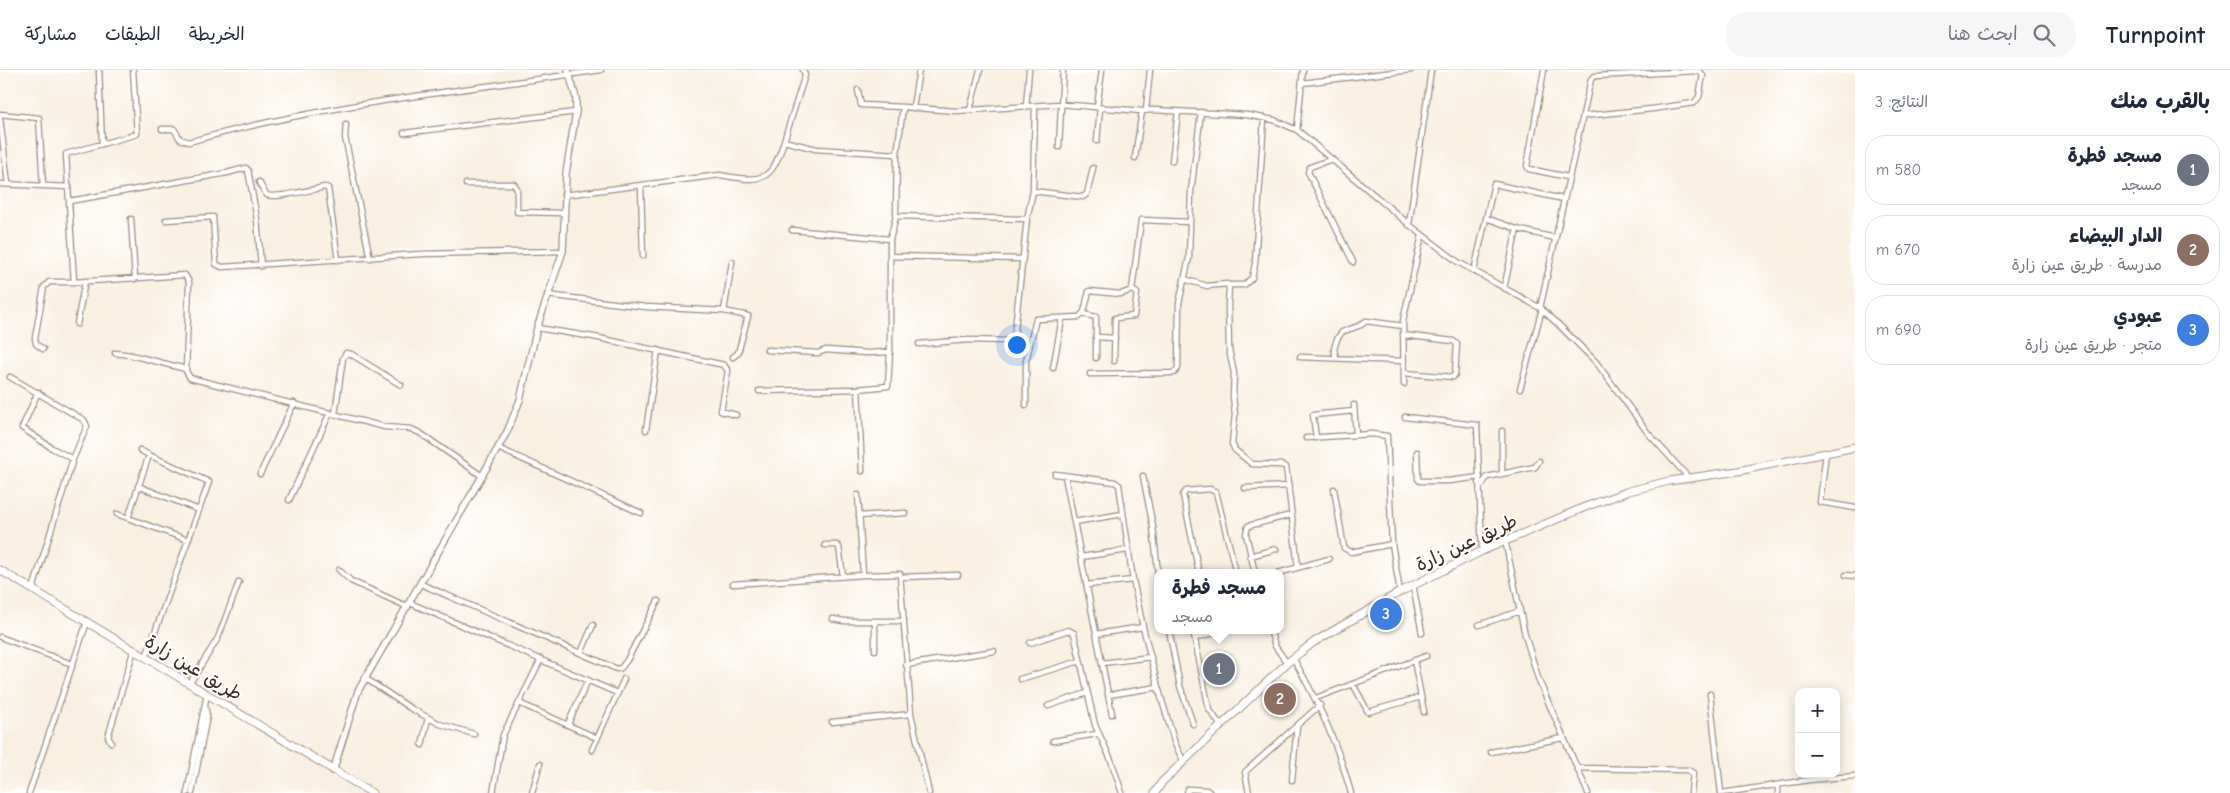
<!DOCTYPE html>
<html lang="ar">
<head>
<meta charset="utf-8">
<style>
	body { margin:0; font-family:"Comic Neue","Playpen Sans Arabic",sans-serif; background:#f6f6f7; color:#1f2937; direction:rtl }
	.controls { position:absolute; right:15px; bottom:15px; display:grid; overflow:hidden; border-radius:10px; box-shadow:0 2px 12px #0003 }
	.controls button { width:45px; height:45px; display:grid; place-items:center; padding:0; border:0; border-bottom:1px solid #e0e1e3; background:#fff; color:#1f2937; font:25px sans-serif }
	.you { position:absolute; left:1016px; top:274px; width:18px; height:18px; margin:-12px; border:4px solid #fff; border-radius:50%; background:#1a73e8; box-shadow:0 0 0 8px #1a73e833 }
	.badge { display:grid; place-items:center; width:32px; height:32px; border-radius:50%; background:#1f6fb2; color:#fff; font-size:16px; font-weight:700 }
	.pin { position:absolute; translate:-50% -50%; border:2px solid #fff; box-shadow:0 1px 5px #0006 }
	.popup { position:absolute; left:1154px; top:499px; width:130px; height:65px; box-sizing:border-box; display:grid; place-content:center; border-radius:10px; background:#fff; filter:drop-shadow(0 1px 4px #0005); font-size:16px; white-space:nowrap; color:#747a83 }
	.popup b { font-size:19px; color:#1f2937 }
	.popup::after { content:''; position:absolute; left:50%; top:100%; margin-left:-10px; border:10px solid transparent; border-top-color:#fff }
	.list { margin:0; padding:0; list-style:none }
	h2 { display:flex; justify-content:space-between; align-items:center; height:65px; margin:0; padding:0 20px; font-size:21px }
	h2 small { font-size:16px; font-weight:400; color:#747a83 }
	.list li { display:grid; grid-template-columns:32px 1fr auto; gap:15px; align-items:center; box-sizing:border-box; height:70px; margin:0 10px 10px; padding:0 10px; border:1px solid #e0e1e3; border-radius:20px }
	.list b { display:block; font-size:19px; white-space:nowrap }
	.list p { margin:0; font-size:16px; white-space:nowrap; color:#747a83 }
	.list em { font-size:16px; font-style:normal; color:#747a83 }
	.icon { flex:none; width:28px; height:28px; fill:none; stroke:currentColor; stroke-width:2; stroke-linecap:round; stroke-linejoin:round }
	.map { position:relative; flex:none; width:1855px; height:723px; overflow:hidden; direction:ltr }
	header { display:flex; align-items:center; gap:30px; box-sizing:border-box; height:70px; padding:0 25px; background:#fff; border-bottom:1px solid #e0e1e3 }
	header strong { font-size:24px }
	nav { display:flex; gap:28px; margin-inline-start:auto; font-size:18px }
	.search { width:350px; height:45px; background:#f6f6f7; display:flex; align-items:center; gap:12px; box-sizing:border-box; padding:0 18px; border-radius:20px; color:#747a83; font-size:19px }
	main { display:flex }
	aside { flex:1; background:#fff }
	.map>svg:first-child { display:block }
	.lines { fill:none; stroke-linecap:round; stroke-linejoin:round }
	.street-casing { stroke:#9a8d80; stroke-width:7 }
	.secondary-casing { stroke:#9a8d80; stroke-width:8 }
	.primary-casing { stroke:#9a8d80; stroke-width:9 }
	.street { stroke:#fff; stroke-width:4.5 }
	.secondary { stroke:#fff; stroke-width:5.5 }
	.primary { stroke:#fff; stroke-width:7 }
	.labels { text-anchor:middle; stroke-width:4.5; stroke-linejoin:round; paint-order:stroke }
	.street-label { font-size:19px; fill:#3b2a1e; stroke:#fff }
</style>
</head>
<body>
<header>
<strong>Turnpoint</strong>
<div class="search"><svg class="icon" aria-label="search" viewBox="0 0 24 24"><circle cx="10" cy="10" r="6"/><path d="M15 15l6 6"/></svg>ابحث هنا</div>
<nav><a>الخريطة</a><a>الطبقات</a><a>مشاركة</a></nav>
</header>
<main>
<aside>
<h2>بالقرب منك<small>النتائج: 3</small></h2>
<ul class="list">
<li><span class="badge" style="background:#6b7280">1</span><div><b>مسجد فطرة</b><p>مسجد</p></div><em>580 m</em></li>
<li><span class="badge" style="background:#8d6e63">2</span><div><b>الدار البيضاء</b><p>مدرسة · طريق عين زارة</p></div><em>670 m</em></li>
<li><span class="badge" style="background:#3f7fe0">3</span><div><b>عبودي</b><p>متجر · طريق عين زارة</p></div><em>690 m</em></li>
</ul>
</aside>
<div class="map">
<svg width="1855" height="723" viewBox="0 0 1855 723">
	<rect width="100%" height="100%" fill="#fff"/>
	<filter id="ink" filterUnits="userSpaceOnUse"><feTurbulence type="fractalNoise" baseFrequency=".02" numOctaves="2"/><feDisplacementMap in="SourceGraphic" scale="10" xChannelSelector="R" yChannelSelector="G"/><feConvolveMatrix kernelMatrix="1 2 1 2 8 2 1 2 1" color-interpolation-filters="sRGB"/></filter>
	<filter id="wash" filterUnits="userSpaceOnUse"><feTurbulence type="fractalNoise" baseFrequency=".0096" numOctaves="4" result="noise"/><feDisplacementMap in="SourceGraphic" scale="20" xChannelSelector="R" yChannelSelector="G"/><feGaussianBlur stdDeviation="1.12" result="paint"/><feColorMatrix in="noise" values="0 0 0 0 0 0 0 0 0 0 0 0 0 0 0 0 0 1.4 0 .05"/><feComposite in="paint" operator="in"/></filter>
	<g filter="url(#wash)">
		<rect width="100%" height="100%" fill="#f9f0e2"/>
	</g>
	<g filter="url(#ink)">
		<g class="lines">
			<defs>
				<path id="street" d="M 99,0 L 102,74
					M 133,0 L 137,64 L 66,84 L 74,212 L 185,205 L 189,212 L 186,301 L 190,308 L 385,357 L 411,359 L 420,363 L 482,406
					M 803,0 L 805,5 L 784,71 L 816,79 L 897,84
					M 1544,0 L 1527,96 L 1529,99 L 1568,107
					M 1302,13 L 1411,0
					M 858,20 L 861,35 L 903,37
					M 913,37 L 919,0
					M 1026,37 L 1029,0
					M 1097,37 L 1102,0
					M 970,40 L 980,0
					M 1146,40 L 1150,0
					M 0,44 L 39,48 L 43,116
					M 0,48 L 8,114
					M 346,54 L 345,67 L 370,188
					M 162,59 L 174,59 L 180,69 L 189,72 C 325,33 462,21 601,0
					M 1297,60 L 1303,0
					M 404,63 L 576,42
					M 1097,71 L 1100,38
					M 1059,77 L 1063,0
					M 1135,88 L 1142,41
					M 1332,89 L 1310,97 L 1308,102 L 1353,192
					M 1172,91 L 1178,42
					M 259,112 C 261,115 264,123 267,125 C 274,129 315,119 325,117 L 328,118 L 338,190
					M 0,114 L 69,117
					M 466,114 L 514,114 L 517,119 L 517,142 L 564,143
					M 641,115 L 643,186
					M 1033,121 L 1083,127 L 1087,124 L 1093,98
					M 564,125 L 720,105 C 761,112 771,114 784,71
					M 70,131 L 227,103 L 246,98 L 248,100 L 257,149 L 261,196
					M 896,146 L 1027,149
					M 1486,148 L 1517,159 L 1555,168
					M 131,149 L 135,209
					M 166,150 L 213,147 L 216,194 L 222,197 L 421,184 L 563,181
					M 1409,155 L 1431,0
					M 792,160 L 890,169
					M 891,186 L 1022,189
					M 1474,201 L 1494,114 L 1563,129
					M 1184,209 L 1207,216 L 1227,214 L 1229,217 L 1228,234 L 1229,280 L 1234,303 L 1233,326 L 1235,345 L 1232,374 L 1235,380 L 1252,394 L 1281,395 L 1286,397 L 1298,497
					M 1229,215 L 1244,215 L 1252,208 L 1255,194 L 1264,48
					M 1504,218 L 1517,159
					M 547,225 L 646,237 L 724,241 L 732,192
					M 1540,238 L 1591,9 L 1595,6 L 1698,1 L 1703,5 L 1699,27 L 1694,33 L 1652,39 L 1583,46
					M 724,241 L 748,246 L 738,283 L 733,287
					M 1083,244 L 1096,247 L 1096,288
					M 77,254 L 85,211
					M 537,258 L 594,267 L 724,295 L 728,301 L 721,341 L 736,345
					M 1403,265 L 1453,271 L 1457,274 L 1455,304 L 1453,307 L 1404,303
					M 1097,267 L 1115,268
					M 919,274 L 968,270 L 1008,271 L 1014,268 L 1027,149 L 1033,121 L 1035,37
					M 43,279 L 36,274 L 35,268 L 44,217 L 49,212 L 74,212
					M 767,280 L 818,283 L 826,280 L 867,283 L 890,282
					M 115,283 L 131,285 L 186,299
					M 1300,287 L 1404,291
					M 1336,288 L 1334,279 L 1337,269 L 1342,262 L 1361,255 L 1366,251 L 1403,256
					M 1114,291 L 1115,248 L 1134,246 L 1137,223 L 1132,220
					M 1053,298 L 1062,249
					M 1090,304 L 1174,303 L 1178,298 L 1179,233 L 1189,188 L 1191,121 L 1201,42
					M 10,307 L 84,350 L 87,356 L 73,389 L 33,519
					M 1404,314 L 1403,251 L 1422,165
					M 858,319 L 862,401
					M 1520,319 L 1542,239
					M 759,321 L 858,319 L 888,316 L 890,282 L 890,169 L 896,146 L 897,84 L 903,37 L 956,41 L 1060,34 L 1142,41 L 1153,40 L 1247,45 L 1274,50 L 1297,60 L 1411,156 L 1437,176 L 1458,192 L 1540,238 L 1556,252 L 1596,292 L 1648,363 L 1689,408
					M 38,322 L 22,358 L 52,378 L 73,389
					M 1026,335 L 1026,291 L 1036,249 L 1079,247 L 1084,242 L 1089,221 L 1121,224 L 1132,220 L 1141,150 L 1190,152
					M 1354,335 L 1356,365
					M 335,344 L 343,288 L 346,283 L 351,284 L 401,315
					M 1405,347 L 1477,355 L 1482,481
					M 646,360 L 658,280
					M 1306,368 L 1372,364 L 1387,366 L 1392,474 L 1400,522
					M 1316,368 L 1313,345 L 1354,341
					M 498,378 L 641,443
					M 140,380 L 149,385
					M 1417,382 L 1418,409 L 1420,411 L 1449,411 L 1480,407
					M 1826,383 L 1820,432 L 1855,438
					M 1502,403 L 1502,361
					M 260,404 L 294,333
					M 1055,404 L 1115,412 L 1119,415 L 1133,510 L 1143,557 L 1158,617 L 1175,674 L 1184,692
					M 1065,406 L 1112,644
					M 1143,406 L 1153,457 L 1158,503
					M 1482,415 L 1487,407 L 1535,397 L 1539,391
					M 138,416 L 199,440
					M 1245,418 L 1289,416
					M 1334,419 L 1344,478 L 1351,482 L 1392,474
					M 858,425 L 863,505
					M 289,430 L 330,343
					M 117,444 L 128,448
					M 859,446 L 905,443
					M 1074,452 L 1123,444
					M 1505,470 L 1525,565 L 1539,611 L 1588,723
					M 825,475 L 837,475 L 839,477 L 843,506
					M 1250,486 L 1276,479
					M 1081,487 L 1128,480
					M 339,500 L 351,511 L 408,537
					M 1199,503 L 1183,425 L 1186,421 L 1210,419 L 1216,422 L 1236,503
					M 1255,503 L 1246,464 L 1248,456 L 1291,445
					M 1278,503 L 1329,489
					M 1846,505 L 1855,506
					M 901,507 L 958,505
					M 421,514 L 617,599 L 621,598 L 627,590 L 658,531
					M 733,514 L 863,505 L 900,504 L 911,644 L 929,723
					M 1087,515 L 1133,510
					M 1413,515 L 1422,563
					M 410,533 L 617,623
					M 833,549 L 844,551 L 904,551
					M 875,551 L 875,580
					M 1479,555 L 1520,541
					M 1169,560 L 1180,616 L 1193,654
					M 1193,560 L 1209,639 L 1222,657
					M 1270,560 L 1275,576 L 1287,593
					M 1096,564 L 1143,557
					M 0,567 L 72,594
					M 1195,568 L 1225,560
					M 1030,573 L 1068,560 L 1074,563 L 1095,655 L 1111,690 L 1122,723
					M 581,583 L 593,555
					M 146,587 L 209,412 L 149,385 L 128,448 L 188,470
					M 1293,588 C 1318,631 1338,675 1351,723
					M 1414,590 L 1424,642
					M 1102,593 L 1151,587
					M 906,595 L 994,581
					M 365,608 L 410,638 L 440,654 L 474,664
					M 1020,609 L 1080,591
					M 190,613 L 218,568 L 239,512
					M 1353,614 L 1368,642 L 1421,627
					M 1710,624 L 1721,723
					M 1108,625 L 1158,617
					M 1316,628 L 1426,586
					M 519,633 L 597,668
					M 1048,636 L 1087,623
					M 832,652 L 911,644
					M 568,654 L 588,610
					M 1053,671 L 1097,664
					M 111,672 L 108,667 L 134,579
					M 422,675 L 428,648
					M 592,680 L 624,609
					M 1491,682 L 1563,668
					M 1577,698 L 1688,700 L 1693,703 L 1691,723
					M 1292,710 L 1297,656
					M 1778,715 L 1778,723
					M 29,723 L 87,552
					M 187,723 L 207,624
					M 192,723 L 207,646 L 205,636
					M 493,723 L 503,665 L 541,589
					M 532,723 L 540,694
					M 1187,723 L 1188,719 L 1207,720 L 1210,723
					M 1249,723 L 1245,702 L 1320,635
					M 1722,723 L 1809,710 L 1855,706"/>
				<path id="secondary" d="M 333,701 L 358,621 L 482,406 L 507,362 L 520,330 L 537,258 L 563,181 L 566,103 L 576,42 L 576,28 L 568,0"/>
				<path id="primary" d="M 0,500 L 372,723
					M 1155,723 L 1162,712 L 1287,593 L 1314,572 L 1400,522 L 1482,481 L 1585,437 L 1629,421 L 1669,411 L 1738,401 L 1855,377"/>
			</defs>
			<!-- street casing -->
			<use href="#street" class="street-casing"/>
			<!-- secondary casing -->
			<use href="#secondary" class="secondary-casing"/>
			<!-- primary casing -->
			<use href="#primary" class="primary-casing"/>
			<!-- street -->
			<use href="#street" class="street"/>
			<!-- secondary -->
			<use href="#secondary" class="secondary"/>
			<!-- primary -->
			<use href="#primary" class="primary"/>
		</g>
	</g>
	<g class="labels">
		<!-- street labels -->
		<g class="street-label">
			<text transform="translate(1466 472) rotate(-25)" y="7">طريق عين زارة</text>
			<text transform="translate(194 597) rotate(31)" y="7">طريق عين زارة</text>
		</g>
	</g>
</svg>
<div class="controls">
<button>+</button>
<button>−</button>
</div>
<div class="you"></div>
<div class="pin badge" style="left:1219px;top:599px;background:#6b7280">1</div>
<div class="popup"><b>مسجد فطرة</b>مسجد</div>
<div class="pin badge" style="left:1280px;top:629px;background:#8d6e63">2</div>
<div class="pin badge" style="left:1386px;top:544px;background:#3f7fe0">3</div>
</div>
</main>
</body>
</html>
